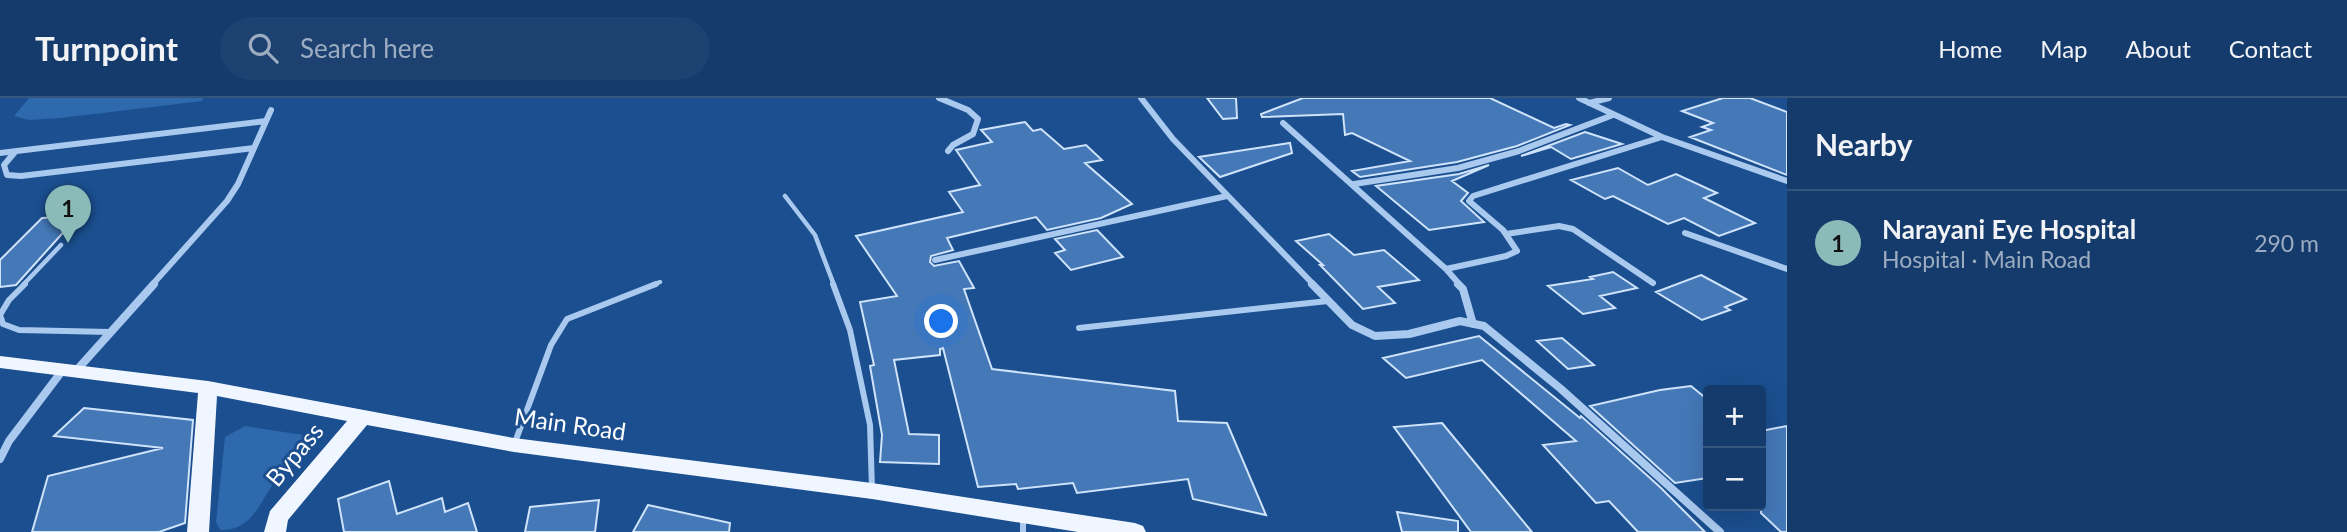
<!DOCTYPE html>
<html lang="en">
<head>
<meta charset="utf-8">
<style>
	body { margin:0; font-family:Lato,sans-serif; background:#1d4271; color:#f1f3f6 }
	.controls { position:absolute; right:21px; bottom:21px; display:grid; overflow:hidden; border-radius:7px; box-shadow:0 7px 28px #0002 }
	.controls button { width:63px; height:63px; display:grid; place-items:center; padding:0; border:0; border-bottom:2px solid #33557e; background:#143b6b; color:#f1f3f6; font:35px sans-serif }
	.you { position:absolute; left:942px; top:224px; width:24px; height:24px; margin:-18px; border:5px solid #fff; border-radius:50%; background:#1a73e8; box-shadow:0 0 0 10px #1a73e833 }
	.badge { display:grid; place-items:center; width:46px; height:46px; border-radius:50%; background:#8bbbb9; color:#111; font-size:23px; font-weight:700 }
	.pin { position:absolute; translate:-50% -58px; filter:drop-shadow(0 2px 4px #0008) }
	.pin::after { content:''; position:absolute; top:37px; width:24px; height:21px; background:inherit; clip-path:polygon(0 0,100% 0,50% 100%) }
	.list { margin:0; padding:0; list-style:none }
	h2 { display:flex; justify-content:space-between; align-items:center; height:91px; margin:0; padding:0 28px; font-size:30px }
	h2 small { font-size:23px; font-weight:400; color:#9dadc1 }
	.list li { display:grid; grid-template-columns:46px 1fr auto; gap:21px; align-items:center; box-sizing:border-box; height:105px; padding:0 28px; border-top:2px solid #33557e }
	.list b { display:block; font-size:26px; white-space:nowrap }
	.list p { margin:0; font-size:23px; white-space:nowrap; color:#9dadc1 }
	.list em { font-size:23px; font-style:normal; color:#9dadc1 }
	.icon { flex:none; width:38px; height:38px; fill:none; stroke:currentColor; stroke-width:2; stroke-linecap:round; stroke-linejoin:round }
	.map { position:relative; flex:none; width:1787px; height:434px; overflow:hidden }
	header { display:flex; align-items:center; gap:42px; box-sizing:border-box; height:98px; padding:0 35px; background:#143b6b; border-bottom:2px solid #33557e }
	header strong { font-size:33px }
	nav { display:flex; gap:38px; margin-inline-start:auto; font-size:24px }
	.search { width:490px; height:63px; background:#1d4271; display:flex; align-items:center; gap:18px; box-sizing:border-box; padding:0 24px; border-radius:38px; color:#9dadc1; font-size:26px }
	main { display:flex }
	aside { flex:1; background:#143b6b }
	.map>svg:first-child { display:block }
	.green { fill:#2e69ad }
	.building { fill:#4478b7; stroke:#cfe3fa; stroke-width:2 }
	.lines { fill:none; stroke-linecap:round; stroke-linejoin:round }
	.service-far1 { stroke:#a9c9ee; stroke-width:4.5 }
	.service { stroke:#a9c9ee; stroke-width:6 }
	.minor-far1 { stroke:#a9c9ee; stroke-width:6 }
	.minor { stroke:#a9c9ee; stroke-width:8 }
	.primary { fill:#f0f6ff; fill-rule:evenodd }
	.labels { text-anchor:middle; stroke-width:6; stroke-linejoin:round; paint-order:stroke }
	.street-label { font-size:24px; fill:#fff; stroke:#1b4f8f }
</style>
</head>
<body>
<header>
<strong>Turnpoint</strong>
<div class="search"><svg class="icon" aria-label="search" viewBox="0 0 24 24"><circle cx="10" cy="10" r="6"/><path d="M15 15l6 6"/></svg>Search here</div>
<nav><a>Home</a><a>Map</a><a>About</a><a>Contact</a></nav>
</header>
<main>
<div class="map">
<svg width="1787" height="434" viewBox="0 0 1787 434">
	<rect width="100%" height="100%" fill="#1b4f8f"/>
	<!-- green -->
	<path class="green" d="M 29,0 L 203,0 L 202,3 L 61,20 L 29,22 L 14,18 Z
		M 245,328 L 310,338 L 316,341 L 315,347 C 302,358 287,366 277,380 C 261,401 253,434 220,432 L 216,424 L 225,339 Z"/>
	<!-- building -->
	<path class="building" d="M 1207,0 L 1236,0 L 1237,20 L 1223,21 Z
		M 1303,0 L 1490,0 L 1554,30 L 1566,26 L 1570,27 L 1517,48 L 1457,64 L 1360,79 L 1352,73 L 1410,63 L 1352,35 L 1345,37 L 1343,16 L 1262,19 L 1261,16 Z
		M 1723,0 L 1750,0 L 1787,14 L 1787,77 L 1690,39 L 1711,32 L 1702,29 L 1713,25 L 1682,13 Z
		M 1025,24 L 1033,33 L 1041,31 L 1064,51 L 1086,47 L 1102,62 L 1085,65 L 1132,106 L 1101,120 L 1047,132 L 1036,119 L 947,140 L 953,152 L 931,158 L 930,164 L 934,168 L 959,163 L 974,190 L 964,191 L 992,271 L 1175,293 L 1178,323 L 1227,325 L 1266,417 L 1193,401 L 1188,381 L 1077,395 L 1073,385 L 1018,391 L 1016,386 L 978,389 L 943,250 L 940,251 L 940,257 L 894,262 L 909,336 L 939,337 L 939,366 L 880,364 L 882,337 L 870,268 L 874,267 L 860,204 L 897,198 L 856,138 L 963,114 L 949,94 L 980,87 L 956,52 L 992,44 L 981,32 Z
		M 1585,34 L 1622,46 L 1571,61 L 1551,49 L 1521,58 Z
		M 1290,45 L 1292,55 L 1220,79 L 1199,59 Z
		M 1489,67 L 1452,83 L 1468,95 L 1461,103 L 1484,124 L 1429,132 L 1376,88 L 1459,76 Z
		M 1618,70 L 1648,87 L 1676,76 L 1717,95 L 1704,100 L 1755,125 L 1719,138 L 1684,120 L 1668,126 L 1613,98 L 1605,101 L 1571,82 Z
		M 78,118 L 16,187 L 0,189 L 0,162 L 42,120 Z
		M 1097,132 L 1123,159 L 1071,172 L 1055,155 L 1065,152 L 1055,141 Z
		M 1329,136 L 1354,157 L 1384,152 L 1419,182 L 1378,189 L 1395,205 L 1363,211 L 1320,167 L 1323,167 L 1296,143 Z
		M 1613,174 L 1637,190 L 1600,198 L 1615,210 L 1583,216 L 1548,188 L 1593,181 L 1590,179 Z
		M 1701,177 L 1746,201 L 1725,209 L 1730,212 L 1702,222 L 1656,194 Z
		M 1479,238 L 1580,320 L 1581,318 L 1660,389 L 1705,434 L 1638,434 L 1609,403 L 1596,405 L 1543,347 L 1576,343 L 1482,262 L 1406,280 L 1383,260 Z
		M 1562,240 L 1594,267 L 1568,271 L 1537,243 Z
		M 1691,288 L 1708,302 L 1708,380 L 1675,385 L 1590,308 L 1660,292 Z
		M 84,310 L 193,322 L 185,425 L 159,434 L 32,434 L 48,378 L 163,350 L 54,338 Z
		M 1442,325 L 1532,434 L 1471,434 L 1394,329 Z
		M 1787,328 L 1787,434 L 1781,434 L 1761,415 L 1761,333 Z
		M 389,383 L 397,416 L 442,400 L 445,414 L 468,405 L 477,434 L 344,434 L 338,401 Z
		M 599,402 L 595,434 L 525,434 L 530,409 Z
		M 648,407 L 730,425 L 729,434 L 633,434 Z
		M 1397,414 L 1458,423 L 1458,434 L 1402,434 Z"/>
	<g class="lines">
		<!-- service-far1 -->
		<path class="service-far1" d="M 785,98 L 815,137 L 834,187
			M 23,187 L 61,147
			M 652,187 L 660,184"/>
		<!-- service -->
		<path class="service" d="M 25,186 L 9,202 L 0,217 L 3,226 L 19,232 L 110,234
			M 833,186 L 850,232 L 870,327 L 872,391
			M 1079,230 L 1328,203
			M 514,347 L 551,247 L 567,221 L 656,186
			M 1023,420 L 1023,434"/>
		<!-- minor-far1 -->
		<path class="minor-far1" d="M 939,0 L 968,12 L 978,21 L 973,36 L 953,47 L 948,53
			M 1141,0 L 1173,41 L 1314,187
			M 1579,0 L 1662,39 L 1787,83
			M 1589,5 L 1609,0
			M 1283,25 L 1446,171 L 1460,187
			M 15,54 L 4,67 L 7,77 L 21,78 L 254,50
			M 0,55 L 266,23
			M 1354,86 L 1458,70 L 1519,53 L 1613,17
			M 1685,135 L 1787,171
			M 1506,136 L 1559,128 L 1573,131 L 1653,185
			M 935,162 L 1227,98
			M 1446,171 L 1506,158 L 1517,153 L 1503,132 L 1469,103 L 1473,98 L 1662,39
			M 152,187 L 227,103 L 238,86 L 271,12"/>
		<!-- minor -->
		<path class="minor" d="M 1312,186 L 1352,227 L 1375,238 L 1409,236 L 1460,223 L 1484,228 L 1561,291 L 1720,434
			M 1458,186 L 1463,191 L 1473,226
			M 75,274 L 154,186
			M 0,361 L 9,343 L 62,273"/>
		<!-- primary -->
		<path class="primary" d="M 0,258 L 208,283 L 514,340 L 872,385 L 1135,425 L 1143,428 L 1146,434 L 1078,434 L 872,401 L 514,354 L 367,327 L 288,422 L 286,434 L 264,434 L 270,413 L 347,323 L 217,298 L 209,434 L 187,434 L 198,295 L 0,270 Z"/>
	</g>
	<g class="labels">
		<!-- street labels -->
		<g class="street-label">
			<text transform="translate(570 327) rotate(8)" y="8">Main Road</text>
			<text transform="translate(295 357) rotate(-50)" y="8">Bypass</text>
		</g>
	</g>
</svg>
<div class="controls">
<button>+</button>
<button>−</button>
</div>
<div class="you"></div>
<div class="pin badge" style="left:68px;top:145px">1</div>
</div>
<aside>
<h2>Nearby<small></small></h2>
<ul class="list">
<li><span class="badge">1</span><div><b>Narayani Eye Hospital</b><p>Hospital · Main Road</p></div><em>290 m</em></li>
</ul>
</aside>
</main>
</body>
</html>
